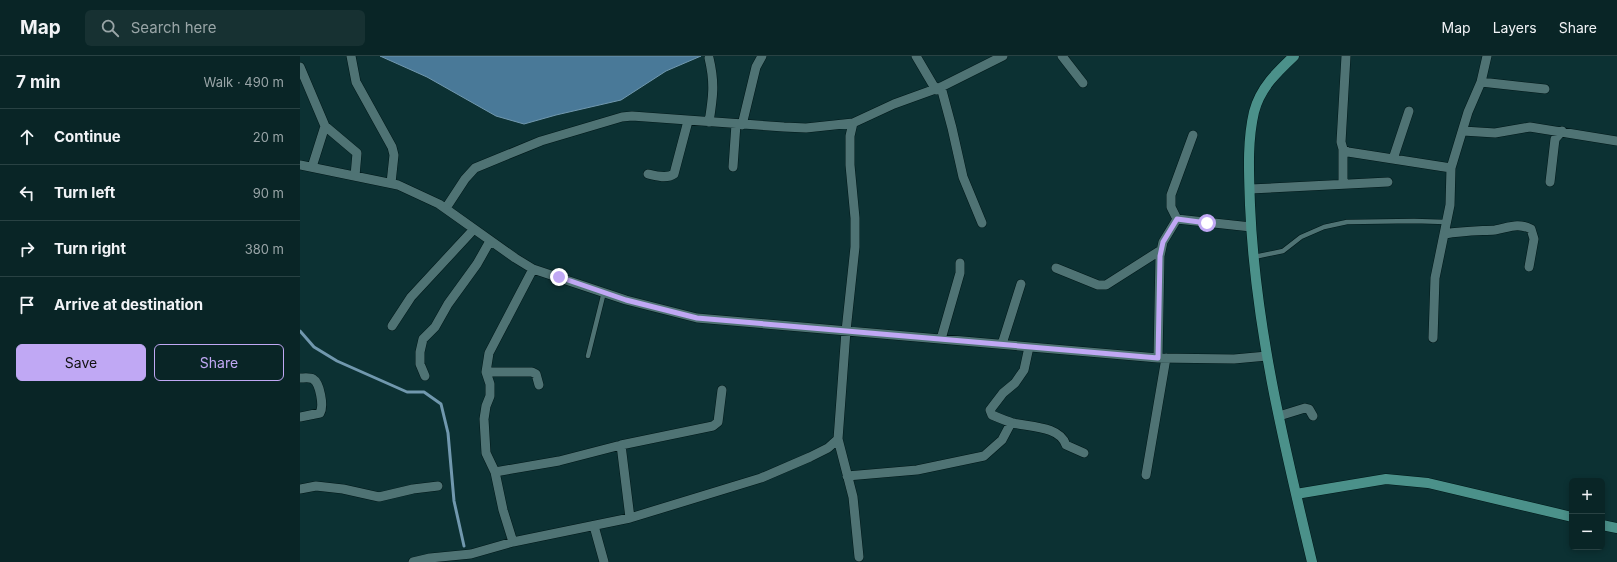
<!DOCTYPE html>
<html lang="en">
<head>
<meta charset="utf-8">
<style>
	body { margin:0; font-family:Inter,sans-serif; background:#173132; color:#f1f3f6 }
	.controls { position:absolute; right:12px; bottom:12px; display:grid; overflow:hidden; border-radius:6px; box-shadow:0 2px 6px #0003 }
	.controls button { width:36px; height:36px; display:grid; place-items:center; padding:0; border:0; border-bottom:1px solid #294243; background:#092526; color:#f1f3f6; font:20px sans-serif }
	.stop { position:absolute; width:12px; height:12px; margin:-9px; border:3px solid #c0a8f4; border-radius:50%; background:#fff }
	.stop.end { background:#c0a8f4; border-color:#fff; box-shadow:0 1px 4px #0008 }
	.list { margin:0; padding:0; list-style:none }
	h2 { display:flex; justify-content:space-between; align-items:center; height:52px; margin:0; padding:0 16px; font-size:17px }
	h2 small { font-size:13px; font-weight:400; color:#99a5a7 }
	.list li { display:grid; grid-template-columns:26px 1fr auto; gap:12px; align-items:center; box-sizing:border-box; height:56px; padding:0 16px; border-top:1px solid #294243 }
	.list b { display:block; font-size:15px; white-space:nowrap }
	.list em { font-size:13px; font-style:normal; color:#99a5a7 }
	.actions { display:flex; gap:8px; padding:12px 16px }
	.actions a { flex:1; padding:9px 0; border:1px solid #c0a8f4; border-radius:6px; text-align:center; font-size:14px; color:#c0a8f4 }
	.actions .main { background:#c0a8f4; color:#111 }
	.icon { flex:none; width:22px; height:22px; fill:none; stroke:currentColor; stroke-width:2; stroke-linecap:round; stroke-linejoin:round }
	.map { position:relative; flex:none; width:1317px; height:506px; overflow:hidden }
	header { display:flex; align-items:center; gap:24px; box-sizing:border-box; height:56px; padding:0 20px; background:#092526; border-bottom:1px solid #294243 }
	header strong { font-size:19px }
	nav { display:flex; gap:22px; margin-inline-start:auto; font-size:14px }
	.search { width:280px; height:36px; background:#173132; display:flex; align-items:center; gap:10px; box-sizing:border-box; padding:0 14px; border-radius:6px; color:#99a5a7; font-size:15px }
	main { display:flex }
	aside { flex:1; background:#092526 }
	.map>svg:first-child { display:block }
	.water { fill:#497998; stroke:#7198ae }
	.lines { fill:none; stroke-linecap:round; stroke-linejoin:round }
	.stream { stroke:#7198ae; stroke-width:3 }
	.lane-casing { stroke:#001819; stroke-width:5.5 }
	.street-casing { stroke:#001819; stroke-width:10 }
	.secondary-casing { stroke:#001819; stroke-width:11 }
	.lane { stroke:#4f7374; stroke-width:4.5 }
	.street { stroke:#4f7374; stroke-width:9 }
	.secondary { stroke:#4b918a; stroke-width:10 }
	.route { stroke:#c0a8f4; stroke-width:5 }
</style>
</head>
<body>
<header>
<strong>Map</strong>
<div class="search"><svg class="icon" aria-label="search" viewBox="0 0 24 24"><circle cx="10" cy="10" r="6"/><path d="M15 15l6 6"/></svg>Search here</div>
<nav><a>Map</a><a>Layers</a><a>Share</a></nav>
</header>
<main>
<aside>
<h2>7 min<small>Walk · 490 m</small></h2>
<ul class="list">
<li><svg class="icon" aria-label="ahead" viewBox="0 0 24 24"><path d="M12 20V5M6 11l6-6 6 6"/></svg><div><b>Continue</b></div><em>20 m</em></li>
<li><svg class="icon" aria-label="left" viewBox="0 0 24 24"><path d="M17 20v-9H6M10 6l-5 5 5 5"/></svg><div><b>Turn left</b></div><em>90 m</em></li>
<li><svg class="icon" aria-label="right" viewBox="0 0 24 24"><path d="M7 20v-9h11M14 6l5 5-5 5"/></svg><div><b>Turn right</b></div><em>380 m</em></li>
<li><svg class="icon" aria-label="arrive" viewBox="0 0 24 24"><path d="M6 21V4h12l-3 4 3 4H6"/></svg><div><b>Arrive at destination</b></div></li>
</ul>
<div class="actions"><a class="main">Save</a><a>Share</a></div>
</aside>
<div class="map">
<svg width="1317" height="506" viewBox="0 0 1317 506">
	<rect width="100%" height="100%" fill="#0c3133"/>
	<!-- water -->
	<path class="water" d="M 80,0 L 401,0 L 366,15 L 321,44 L 256,59 L 224,68 L 196,60 L 127,21 Z"/>
	<g class="lines">
		<!-- stream -->
		<path class="stream" d="M 0,275 L 14,291 L 37,305 L 107,336 L 124,336 L 141,348 L 148,377 L 154,445 L 164,490"/>
		<defs>
			<path id="lane" d="M 954,201 L 983,195 L 1001,181 L 1024,171 L 1047,166 L 1114,165 L 1146,166
				M 288,300 L 304,236"/>
			<path id="street" d="M 51,0 L 56,26 L 92,91 L 94,99 L 91,127
				M 616,0 L 636,34
				M 762,0 L 783,27
				M 1046,0 L 1041,86 L 1043,93 L 1048,96 L 1151,112
				M 0,11 L 25,70 L 57,97 L 55,120
				M 1181,26 L 1245,33
				M 641,31 L 652,72 L 663,121 L 682,167
				M 409,66 C 413,41 415,27 409,2
				M 442,69 L 456,11 L 462,0
				M 1163,75 L 1195,77 L 1230,71 L 1317,85
				M 1093,103 L 1109,55
				M 0,109 L 98,129 L 139,148 L 215,202 L 233,213 L 326,244 L 397,262 L 858,302 L 934,303 L 967,300
				M 12,111 L 25,70
				M 433,111 L 436,68
				M 348,118 C 356,120 367,123 374,118 L 388,65
				M 1250,126 L 1255,83 L 1262,75
				M 1043,127 L 1043,93
				M 950,133 L 1088,126
				M 146,152 L 165,123 L 175,112 L 241,85 L 322,61 L 332,60 L 484,71 L 506,72 L 553,67
				M 877,163 L 871,151 L 871,139 L 893,79
				M 877,163 L 951,171
				M 1145,178 C 1162,175 1178,175 1195,174 C 1208,172 1217,166 1231,173 L 1234,183 L 1229,211
				M 756,212 L 798,229 L 806,229 L 861,194
				M 92,270 L 111,241 L 174,173
				M 1133,282 L 1135,222 L 1150,149 L 1151,112 L 1168,56 L 1181,26 L 1187,0
				M 641,283 L 660,217 L 660,207
				M 702,288 L 721,228
				M 729,291 L 724,314 L 715,327 L 703,337 L 690,354 L 692,359 C 699,362 706,365 713,367 C 730,371 760,370 766,389 L 784,397
				M 858,302 L 860,200 L 863,186 L 877,163
				M 186,316 L 232,316 L 236,318 L 239,329
				M 125,320 L 120,308 L 120,296 L 123,283 L 135,271 L 148,248 L 177,208 L 190,185
				M 0,322 C 4,322 10,321 13,323 C 20,327 24,350 20,357 L 0,361
				M 979,360 L 1005,352 L 1009,353 L 1013,360
				M 538,383 L 553,441 L 559,501
				M 321,389 L 330,462
				M 195,416 L 259,405 L 321,389 L 413,370 L 418,366 L 422,334
				M 846,419 L 866,302
				M 547,420 L 617,414 L 684,400 L 702,384 L 711,367
				M 0,433 L 16,430 L 43,433 L 79,441 L 113,433 L 138,430
				M 294,470 L 304,506
				M 213,486 L 203,454 L 195,416 L 186,397 L 184,363 L 186,350 L 190,340 L 190,328 L 186,316 L 189,297 L 233,213
				M 113,506 L 130,502 L 171,498 L 213,486 L 330,462 L 461,422 L 510,401 L 528,392 L 538,383 L 546,275 L 555,191 L 555,162 L 550,109 L 550,80 L 553,67 L 594,48 L 641,31 L 703,0"/>
			<path id="secondary" d="M 994,0 C 977,16 960,32 954,56 C 947,86 949,118 950,149 C 955,270 984,389 1012,506
				M 996,438 L 1086,423 L 1128,427 L 1272,461
				M 1302,469 L 1317,472"/>
		</defs>
		<!-- lane casing -->
		<use href="#lane" class="lane-casing"/>
		<!-- street casing -->
		<use href="#street" class="street-casing"/>
		<!-- secondary casing -->
		<use href="#secondary" class="secondary-casing"/>
		<!-- lane -->
		<use href="#lane" class="lane"/>
		<!-- street -->
		<use href="#street" class="street"/>
		<!-- secondary -->
		<use href="#secondary" class="secondary"/>
	</g>
	<g class="lines">
		<!-- route -->
		<path class="route" d="M 259,221 L 326,244 L 397,262 L 858,302 L 860,200 L 863,186 L 877,163 L 907,167"/>
	</g>
</svg>
<div class="controls">
<button>+</button>
<button>−</button>
</div>
<div class="stop" style="left:907px;top:167px"></div>
<div class="stop end" style="left:259px;top:221px"></div>
</div>
</main>
</body>
</html>
